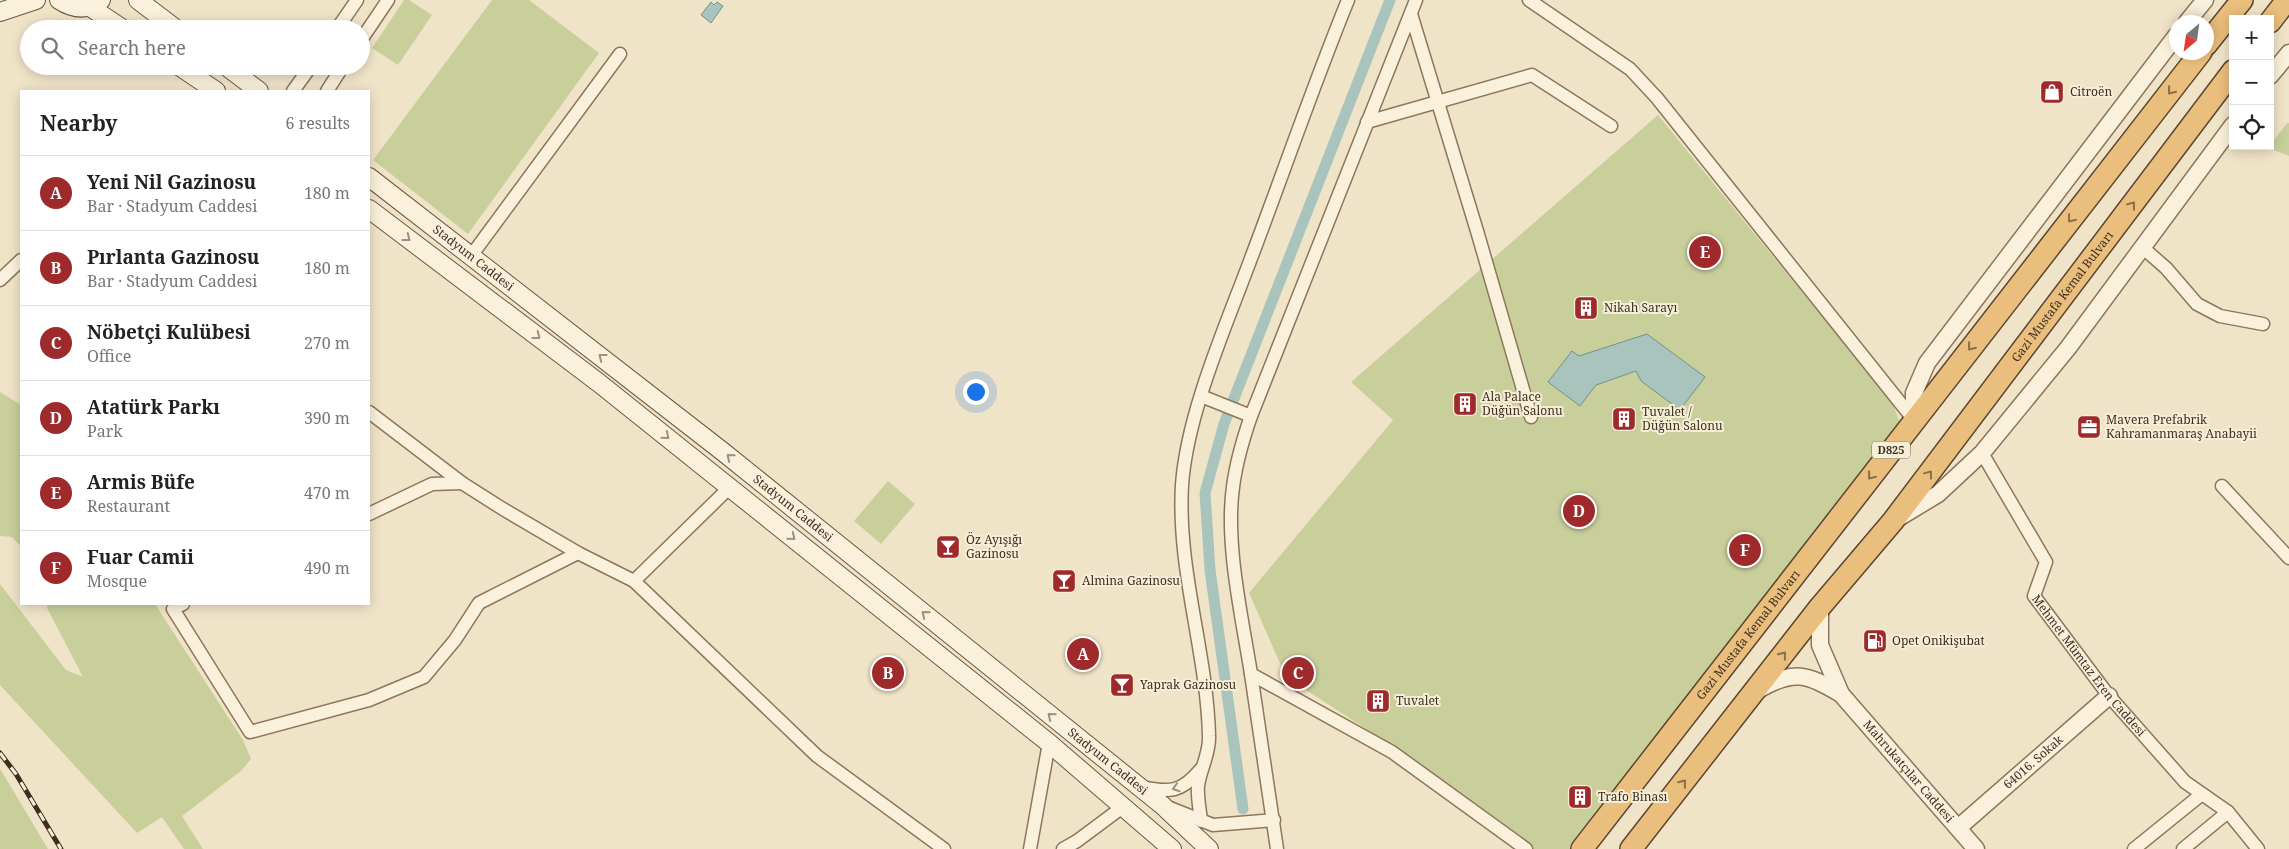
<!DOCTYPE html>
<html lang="en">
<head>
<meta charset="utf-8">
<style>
	body { margin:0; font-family:"Noto Serif",serif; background:#f6f6f6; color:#222 }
	.controls { position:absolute; right:15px; top:15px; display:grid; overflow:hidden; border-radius:0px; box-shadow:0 2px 12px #0003 }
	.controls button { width:45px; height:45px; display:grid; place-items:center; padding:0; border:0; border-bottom:1px solid #e0e0e0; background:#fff; color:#222; font:25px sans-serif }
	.compass { position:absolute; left:2169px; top:15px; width:45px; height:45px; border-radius:50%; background:#fff; box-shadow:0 2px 12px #0003; rotate:209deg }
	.you { position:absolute; left:975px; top:391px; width:18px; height:18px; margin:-12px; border:4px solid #fff; border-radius:50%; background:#1a73e8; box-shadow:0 0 0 8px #1a73e833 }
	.badge { display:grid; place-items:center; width:32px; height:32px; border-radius:50%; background:#9e2a2b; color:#fff; font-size:16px; font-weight:700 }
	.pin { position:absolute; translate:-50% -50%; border:2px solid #fff; box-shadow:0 1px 5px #0006 }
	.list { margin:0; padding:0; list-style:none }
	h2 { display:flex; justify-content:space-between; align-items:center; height:65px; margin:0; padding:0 20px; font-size:21px }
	h2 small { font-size:16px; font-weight:400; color:#767676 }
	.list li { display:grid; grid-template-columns:32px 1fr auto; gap:15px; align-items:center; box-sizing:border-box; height:75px; padding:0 20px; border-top:1px solid #e0e0e0 }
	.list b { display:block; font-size:19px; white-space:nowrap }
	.list p { margin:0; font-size:16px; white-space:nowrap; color:#767676 }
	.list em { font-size:16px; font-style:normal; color:#767676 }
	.icon { flex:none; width:28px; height:28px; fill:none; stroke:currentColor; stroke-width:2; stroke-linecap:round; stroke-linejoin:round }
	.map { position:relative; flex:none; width:2289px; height:849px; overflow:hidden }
	.search { position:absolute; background:#fff; box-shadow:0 2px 12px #0003; left:20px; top:20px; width:350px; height:55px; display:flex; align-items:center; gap:12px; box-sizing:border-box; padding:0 18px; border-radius:28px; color:#767676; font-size:19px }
	.panel { position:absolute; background:#fff; box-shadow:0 2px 12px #0003; left:20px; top:90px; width:350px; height:515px; border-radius:0px }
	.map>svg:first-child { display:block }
	.green { fill:#c9cf9b }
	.water { fill:#a9c4bc; stroke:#6f938a }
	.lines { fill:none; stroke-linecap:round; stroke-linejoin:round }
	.canal { stroke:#a9c4bc; stroke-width:11 }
	.minor-casing { stroke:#8d765c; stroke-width:15 }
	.tertiary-casing { stroke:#8d765c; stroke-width:19 }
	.secondary-casing { stroke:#6f573f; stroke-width:20 }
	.trunk-casing { stroke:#5b4430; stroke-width:24 }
	.minor { stroke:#faf1dc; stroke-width:12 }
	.tertiary { stroke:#faf1dc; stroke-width:16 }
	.secondary { stroke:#faf1dc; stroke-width:18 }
	.trunk { stroke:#eabe7c; stroke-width:21 }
	.rail-casing { stroke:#3d2e20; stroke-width:5 }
	.rail { stroke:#f7eed8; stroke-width:3; stroke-dasharray:9; stroke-linecap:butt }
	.oneway { stroke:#8b6f49 }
	.oneway2 { stroke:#9c907e }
	.labels { text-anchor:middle; stroke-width:4; stroke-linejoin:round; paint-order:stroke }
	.shield { fill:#f7eed8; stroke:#756857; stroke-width:1 }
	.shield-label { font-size:11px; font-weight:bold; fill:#3d2e20 }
	.poi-label { font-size:12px; fill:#3d2e20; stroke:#f7eed8; text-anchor:start }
	.street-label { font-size:12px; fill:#3d2e20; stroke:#f7eed8 }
</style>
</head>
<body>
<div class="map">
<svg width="2289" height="849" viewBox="0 0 2289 849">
	<rect width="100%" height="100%" fill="#f0e4c8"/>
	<!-- green -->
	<path class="green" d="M 404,0 L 409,0 L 432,15 L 398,65 L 372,48 Z
		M 492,0 L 529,0 L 599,53 L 468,234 L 373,160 Z
		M 1658,115 L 1893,404 L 1902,429 L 1582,849 L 1528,849 L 1394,747 L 1286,677 L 1249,593 L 1393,420 L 1351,382 Z
		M 2287,123 L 2289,123 L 2289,156 L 2268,148 Z
		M 0,392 L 21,405 L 21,547 L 12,537 L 0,536 Z
		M 888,481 L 915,504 L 881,544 L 854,521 Z
		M 0,584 L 66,670 L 83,677 L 47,608 L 47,604 L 155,604 L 243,740 L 251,759 L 241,771 L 182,816 L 203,849 L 184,849 L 162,817 L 137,833 L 0,685 Z
		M 0,769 L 4,775 L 48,849 L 0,849 Z"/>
	<!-- water -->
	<path class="water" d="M 711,2 L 714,5 L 717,2 L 723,6 L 711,23 L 701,15 Z
		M 1647,334 L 1705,377 L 1680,410 L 1641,381 L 1636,371 L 1596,385 L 1580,406 L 1548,382 L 1572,351 L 1579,356 Z"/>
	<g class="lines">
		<!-- canal -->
		<path class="canal" d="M 1243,809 L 1210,570 L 1205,493 L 1224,424 L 1390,0"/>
		<defs>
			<g id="minor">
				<path d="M 1416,0 L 1251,416 C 1243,439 1236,463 1233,487 C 1225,544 1242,617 1251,674 L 1392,752 L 1526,849"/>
				<path d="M 1529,0 L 1630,69 L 1657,98 L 1914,420"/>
				<path d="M 1411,14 L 1477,231 L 1531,417"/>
				<path d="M 337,29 L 357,0"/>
				<path d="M 361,40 L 388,0"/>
				<path d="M 293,91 L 311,66"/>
				<path d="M 327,91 L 343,66"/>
				<path d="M 1367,122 L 1532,75 L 1611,126"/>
				<path d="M 2142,247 L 2166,268 L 2197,304 L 2220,316 L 2263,324"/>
				<path d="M 471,256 L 620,54"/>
				<path d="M 0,280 L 21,260"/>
				<path d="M 1201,396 L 1251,416"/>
				<path d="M 369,412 L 462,483 L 503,509 L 578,553 L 634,581 L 817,756 L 944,849"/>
				<path id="s1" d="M 1982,453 L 2046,562 L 2034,596 L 2109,696 L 2185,782 L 2228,812 L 2258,849"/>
				<path d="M 2222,486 L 2289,558"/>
				<path d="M 369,514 L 432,484 L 462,483"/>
				<path d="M 634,581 L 730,487"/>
				<path d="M 183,604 L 173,609 L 250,732 L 369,700 L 424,677 L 455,640 L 479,603 L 578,553"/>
				<path d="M 1251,674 L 1277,849"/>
				<path d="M 1140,787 C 1170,792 1180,794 1201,769"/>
				<path d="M 1170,808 L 1213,825 L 1274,820"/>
				<path d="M 1201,821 C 1200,810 1197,797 1198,786 C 1200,769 1210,754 1209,736 C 1207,652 1177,570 1182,485 C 1187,414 1225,328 1250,261 C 1283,174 1313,86 1348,0"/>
				<path d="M 1030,849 L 1049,743"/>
				<path d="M 1063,849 L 1077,841 L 1124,806"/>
				<path d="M 2134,849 L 2202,794"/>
				<path d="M 2183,849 L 2228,812"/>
			</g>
			<g id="tertiary">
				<path d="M 2187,22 L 2205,0"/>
				<path d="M 2270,76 L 2289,53"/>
				<path d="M 1914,420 L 1914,393 L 1927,363 L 2176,36"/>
				<path d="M 1900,517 L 1938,494 L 1982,453 L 2068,348 L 2233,125"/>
				<path id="s2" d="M 1820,607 L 1820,645 L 1841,694 L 1976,849"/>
				<path d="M 1758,690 C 1794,669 1807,674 1841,694"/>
				<path id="s3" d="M 1958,828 L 2109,696"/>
			</g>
			<g id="secondary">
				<path d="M 59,0 C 73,9 87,11 101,0"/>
				<path d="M 138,0 L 176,29"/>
				<path d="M 90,7 L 123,29"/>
				<path d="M 0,12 L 36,0"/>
				<path d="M 179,66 L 216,91"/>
				<path d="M 226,66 L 259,91"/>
				<path id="s4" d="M 369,177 L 722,451 L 1162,805 L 1209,849"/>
				<path d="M 369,209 L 599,383 L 1049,743 L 1172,849"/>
			</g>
			<g id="trunk">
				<path d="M 2270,22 L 2287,0"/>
				<path d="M 2206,45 L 2242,0"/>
				<path id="s5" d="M 1582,849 L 2201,52"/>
				<path id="s6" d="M 1631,849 L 1820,607 L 1893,521 L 2233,71"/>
			</g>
		</defs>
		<!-- minor casing -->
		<use href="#minor" class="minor-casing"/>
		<!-- tertiary casing -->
		<use href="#tertiary" class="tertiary-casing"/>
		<!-- secondary casing -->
		<use href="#secondary" class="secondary-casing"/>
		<!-- trunk casing -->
		<use href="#trunk" class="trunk-casing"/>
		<!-- minor -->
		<use href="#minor" class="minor"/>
		<!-- tertiary -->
		<use href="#tertiary" class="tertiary"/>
		<!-- secondary -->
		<use href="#secondary" class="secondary"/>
		<!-- trunk -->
		<use href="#trunk" class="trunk"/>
		<defs>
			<path id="rail" d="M 0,753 L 16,774 L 61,849"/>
		</defs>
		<!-- rail casing -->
		<use href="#rail" class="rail-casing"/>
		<!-- rail -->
		<use href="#rail" class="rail"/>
	</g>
	<!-- one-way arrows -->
	<defs><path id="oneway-chevron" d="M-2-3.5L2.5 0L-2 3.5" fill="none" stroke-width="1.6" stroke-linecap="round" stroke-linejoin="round" transform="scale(1.25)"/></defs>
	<g class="oneway">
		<use href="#oneway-chevron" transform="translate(2171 91) rotate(128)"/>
		<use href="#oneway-chevron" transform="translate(2132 205) rotate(-53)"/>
		<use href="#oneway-chevron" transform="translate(2071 219) rotate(128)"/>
		<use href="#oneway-chevron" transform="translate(1971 347) rotate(128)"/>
		<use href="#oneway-chevron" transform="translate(1929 474) rotate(-53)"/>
		<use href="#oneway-chevron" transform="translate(1871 476) rotate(128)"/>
		<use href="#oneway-chevron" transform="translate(1783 655) rotate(-52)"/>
		<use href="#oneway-chevron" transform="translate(1683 783) rotate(-52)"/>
	</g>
	<g class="oneway2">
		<use href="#oneway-chevron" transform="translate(407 238) rotate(38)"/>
		<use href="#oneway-chevron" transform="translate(537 336) rotate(37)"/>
		<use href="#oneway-chevron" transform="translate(602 357) rotate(-142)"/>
		<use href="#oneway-chevron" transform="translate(666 436) rotate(39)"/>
		<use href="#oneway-chevron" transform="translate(730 457) rotate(-141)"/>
		<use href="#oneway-chevron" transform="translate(792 537) rotate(39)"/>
		<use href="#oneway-chevron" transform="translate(925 614) rotate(-141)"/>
		<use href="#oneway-chevron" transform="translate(1051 716) rotate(-141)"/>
		<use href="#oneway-chevron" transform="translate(1176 788) rotate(162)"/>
	</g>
	<!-- icons -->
	<defs>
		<symbol id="shop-square" viewBox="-11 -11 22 22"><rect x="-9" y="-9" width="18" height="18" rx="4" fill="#9e2a2b" stroke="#f7eed8"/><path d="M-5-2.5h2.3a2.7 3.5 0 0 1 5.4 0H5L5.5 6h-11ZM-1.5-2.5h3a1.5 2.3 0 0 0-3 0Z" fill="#fff"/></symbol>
		<symbol id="building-square" viewBox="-11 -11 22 22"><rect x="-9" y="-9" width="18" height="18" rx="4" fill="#9e2a2b" stroke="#f7eed8"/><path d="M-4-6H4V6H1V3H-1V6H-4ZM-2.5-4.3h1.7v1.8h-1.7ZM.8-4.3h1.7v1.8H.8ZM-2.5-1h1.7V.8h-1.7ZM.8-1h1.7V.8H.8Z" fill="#fff"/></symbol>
		<symbol id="office-square" viewBox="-11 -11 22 22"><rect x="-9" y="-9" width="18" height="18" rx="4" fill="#9e2a2b" stroke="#f7eed8"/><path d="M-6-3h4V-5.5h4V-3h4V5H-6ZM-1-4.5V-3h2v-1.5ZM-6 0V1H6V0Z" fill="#fff"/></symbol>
		<symbol id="bar-square" viewBox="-11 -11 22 22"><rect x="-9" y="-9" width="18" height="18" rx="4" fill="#9e2a2b" stroke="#f7eed8"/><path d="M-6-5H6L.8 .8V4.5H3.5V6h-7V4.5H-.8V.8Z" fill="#fff"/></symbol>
		<symbol id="fuel-square" viewBox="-11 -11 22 22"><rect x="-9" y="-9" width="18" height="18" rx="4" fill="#9e2a2b" stroke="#f7eed8"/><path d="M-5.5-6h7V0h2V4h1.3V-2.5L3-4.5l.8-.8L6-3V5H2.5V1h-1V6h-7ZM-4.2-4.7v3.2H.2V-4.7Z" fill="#fff"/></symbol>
	</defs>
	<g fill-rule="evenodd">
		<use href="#shop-square" x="2038" y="78" width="28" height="28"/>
		<use href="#building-square" x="1572" y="294" width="28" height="28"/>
		<use href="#building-square" x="1451" y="390" width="28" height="28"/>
		<use href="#building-square" x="1610" y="405" width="28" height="28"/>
		<use href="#office-square" x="2075" y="413" width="28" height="28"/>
		<use href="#bar-square" x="934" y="533" width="28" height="28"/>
		<use href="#bar-square" x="1050" y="567" width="28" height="28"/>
		<use href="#fuel-square" x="1861" y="627" width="28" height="28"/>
		<use href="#bar-square" x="1108" y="671" width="28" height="28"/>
		<use href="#building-square" x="1364" y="687" width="28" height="28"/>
		<use href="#building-square" x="1566" y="783" width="28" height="28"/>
	</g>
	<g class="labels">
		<!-- shield labels -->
		<rect class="shield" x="1872" y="441.5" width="38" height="17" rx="4"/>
		<g class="shield-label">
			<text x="1891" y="454">D825</text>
		</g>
		<!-- poi labels -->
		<g class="poi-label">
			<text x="2070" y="96">Citroën</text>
			<text x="1604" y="312">Nikah Sarayı</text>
			<text x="1482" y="401">Ala Palace<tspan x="1482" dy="14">Düğün Salonu</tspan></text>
			<text x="1642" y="416">Tuvalet /<tspan x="1642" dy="14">Düğün Salonu</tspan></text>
			<text x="2106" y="424">Mavera Prefabrik<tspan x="2106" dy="14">Kahramanmaraş Anabayii</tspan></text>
			<text x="966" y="544">Öz Ayışığı<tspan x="966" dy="14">Gazinosu</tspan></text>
			<text x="1082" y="585">Almina Gazinosu</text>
			<text x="1892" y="645">Opet Onikişubat</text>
			<text x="1140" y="689">Yaprak Gazinosu</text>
			<text x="1396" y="705">Tuvalet</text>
			<text x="1598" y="801">Trafo Binası</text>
		</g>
		<!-- street labels -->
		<g class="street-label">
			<text dy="4" stroke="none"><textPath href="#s4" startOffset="132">Stadyum Caddesi</textPath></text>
			<text dy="4" stroke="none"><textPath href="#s6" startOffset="701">Gazi Mustafa Kemal Bulvarı</textPath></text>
			<text dy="4" stroke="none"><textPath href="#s4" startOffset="538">Stadyum Caddesi</textPath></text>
			<text dy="4" stroke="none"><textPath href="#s5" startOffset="271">Gazi Mustafa Kemal Bulvarı</textPath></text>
			<text dy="4" stroke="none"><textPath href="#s1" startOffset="251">Mehmet Mümtaz Eren Caddesi</textPath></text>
			<text dy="4" stroke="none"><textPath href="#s4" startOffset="942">Stadyum Caddesi</textPath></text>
			<text dy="4" stroke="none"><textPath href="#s3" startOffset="100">64016. Sokak</textPath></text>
			<text dy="4" stroke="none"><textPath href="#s2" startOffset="194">Mahrukatçılar Caddesi</textPath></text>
		</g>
	</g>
</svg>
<div class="controls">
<button>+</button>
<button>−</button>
<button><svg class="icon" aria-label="locate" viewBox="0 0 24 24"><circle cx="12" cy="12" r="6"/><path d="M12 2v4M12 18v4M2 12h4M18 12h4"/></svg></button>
</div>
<svg class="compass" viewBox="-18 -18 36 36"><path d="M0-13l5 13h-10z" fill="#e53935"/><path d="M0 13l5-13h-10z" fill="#767676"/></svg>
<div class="you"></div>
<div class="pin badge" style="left:1083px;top:654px">A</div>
<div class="pin badge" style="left:888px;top:673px">B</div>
<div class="pin badge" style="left:1298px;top:673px">C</div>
<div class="pin badge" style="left:1579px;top:511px">D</div>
<div class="pin badge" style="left:1705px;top:252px">E</div>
<div class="pin badge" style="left:1745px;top:550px">F</div>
<div class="search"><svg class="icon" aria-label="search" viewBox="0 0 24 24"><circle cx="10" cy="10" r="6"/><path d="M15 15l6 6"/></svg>Search here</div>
<section class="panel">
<h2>Nearby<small>6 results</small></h2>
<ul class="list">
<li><span class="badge">A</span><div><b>Yeni Nil Gazinosu</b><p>Bar · Stadyum Caddesi</p></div><em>180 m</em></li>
<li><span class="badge">B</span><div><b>Pırlanta Gazinosu</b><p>Bar · Stadyum Caddesi</p></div><em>180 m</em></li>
<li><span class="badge">C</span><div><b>Nöbetçi Kulübesi</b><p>Office</p></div><em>270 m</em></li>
<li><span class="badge">D</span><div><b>Atatürk Parkı</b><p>Park</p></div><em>390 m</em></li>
<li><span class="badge">E</span><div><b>Armis Büfe</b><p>Restaurant</p></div><em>470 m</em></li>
<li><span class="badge">F</span><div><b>Fuar Camii</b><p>Mosque</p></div><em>490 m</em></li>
</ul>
</section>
</div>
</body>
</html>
